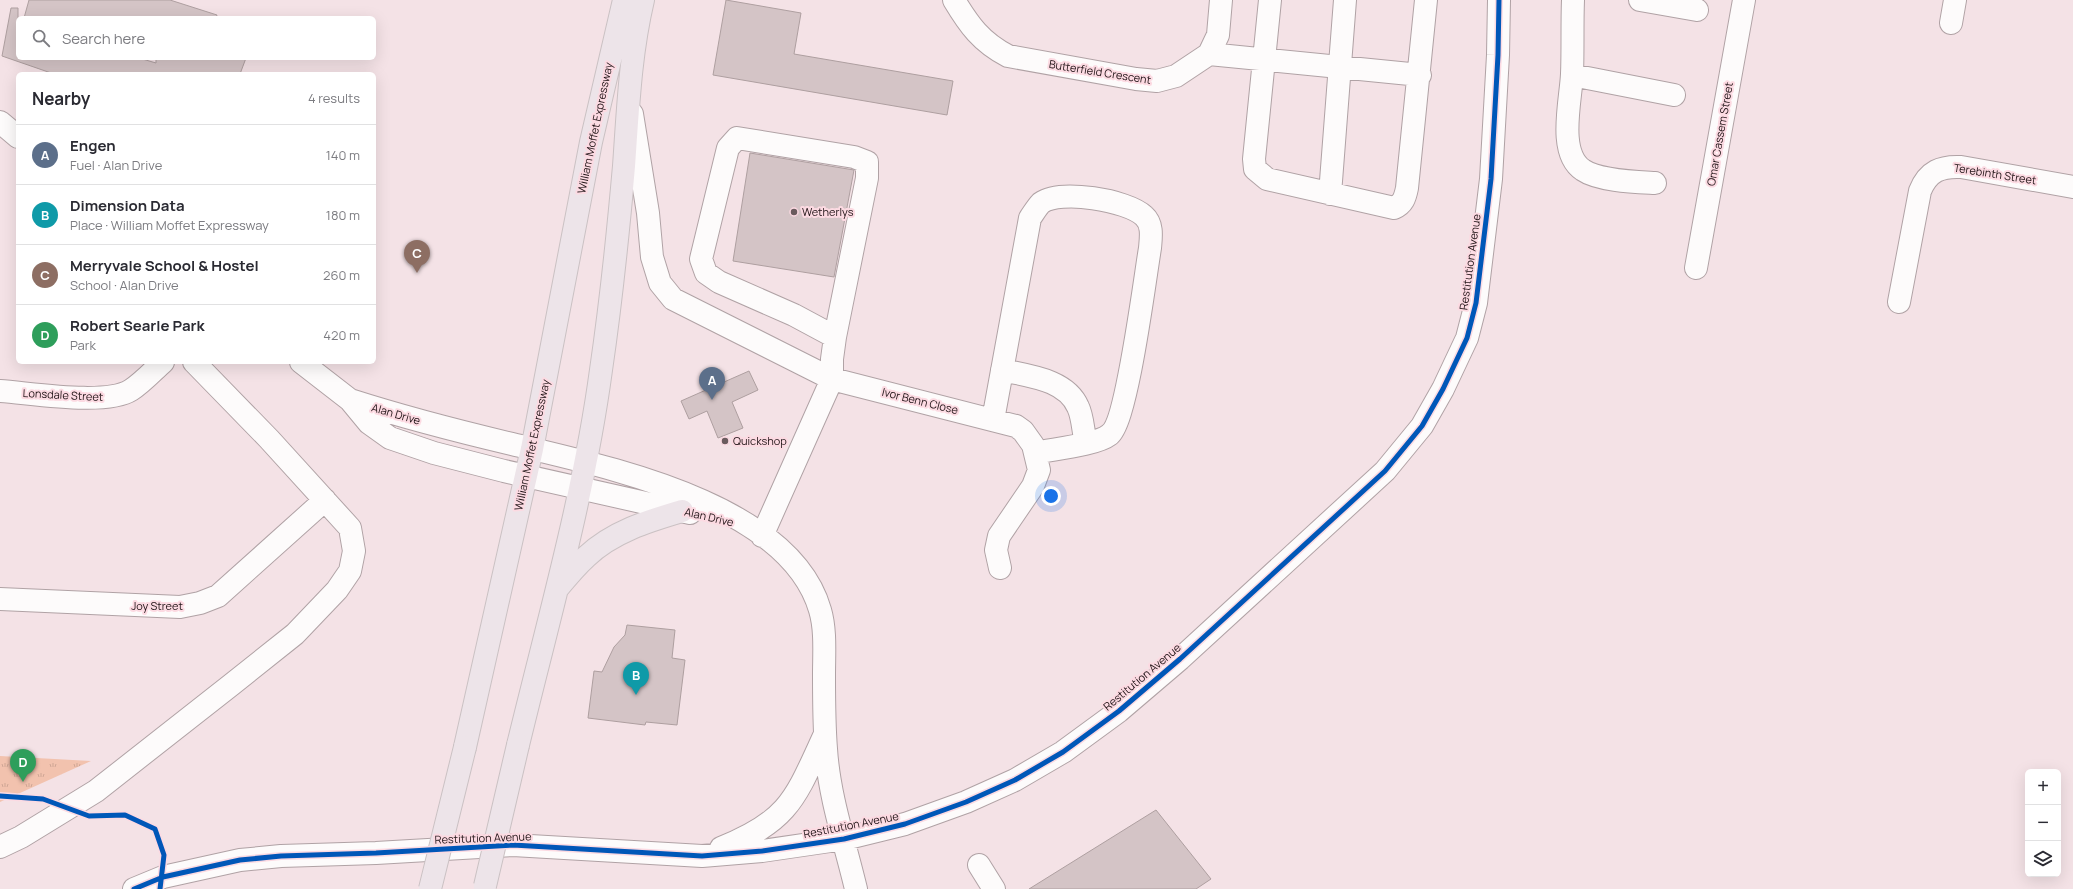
<!DOCTYPE html>
<html lang="en">
<head>
<meta charset="utf-8">
<style>
	body { margin:0; font-family:Manrope,sans-serif; background:#f7f7f7; color:#2b2b33 }
	.controls { position:absolute; right:12px; bottom:12px; display:grid; overflow:hidden; border-radius:6px; box-shadow:0 4px 16px #0002 }
	.controls button { width:36px; height:36px; display:grid; place-items:center; padding:0; border:0; border-bottom:1px solid #e1e1e2; background:#fff; color:#2b2b33; font:20px sans-serif }
	.you { position:absolute; left:1051px; top:496px; width:14px; height:14px; margin:-10px; border:3px solid #fff; border-radius:50%; background:#1a73e8; box-shadow:0 0 0 6px #1a73e833 }
	.badge { display:grid; place-items:center; width:26px; height:26px; border-radius:50%; background:#6a5b5e; color:#fff; font-size:13px; font-weight:700 }
	.pin { position:absolute; translate:-50% -33px; filter:drop-shadow(0 1px 2px #0008) }
	.pin::after { content:''; position:absolute; top:21px; width:14px; height:12px; background:inherit; clip-path:polygon(0 0,100% 0,50% 100%) }
	.list { margin:0; padding:0; list-style:none }
	h2 { display:flex; justify-content:space-between; align-items:center; height:52px; margin:0; padding:0 16px; font-size:17px }
	h2 small { font-size:13px; font-weight:400; color:#7c7c81 }
	.list li { display:grid; grid-template-columns:26px 1fr auto; gap:12px; align-items:center; box-sizing:border-box; height:60px; padding:0 16px; border-top:1px solid #e1e1e2 }
	.list b { display:block; font-size:15px; white-space:nowrap }
	.list p { margin:0; font-size:13px; white-space:nowrap; color:#7c7c81 }
	.list em { font-size:13px; font-style:normal; color:#7c7c81 }
	.icon { flex:none; width:22px; height:22px; fill:none; stroke:currentColor; stroke-width:2; stroke-linecap:round; stroke-linejoin:round }
	.map { position:relative; flex:none; width:2073px; height:889px; overflow:hidden }
	.search { position:absolute; background:#fff; box-shadow:0 4px 16px #0002; left:16px; top:16px; width:360px; height:44px; display:flex; align-items:center; gap:10px; box-sizing:border-box; padding:0 14px; border-radius:6px; color:#7c7c81; font-size:15px }
	.panel { position:absolute; background:#fff; box-shadow:0 4px 16px #0002; left:16px; top:72px; width:360px; height:292px; border-radius:6px }
	.map>svg:first-child { display:block }
	.grass { fill:url(#grass-tufts) }
	.building { fill:#d4c4c6; stroke:#ae9fa0 }
	.lines { fill:none; stroke-linecap:round; stroke-linejoin:round }
	.minor-casing { stroke:#b0a2a5; stroke-width:24 }
	.major-casing { stroke:#cac1c3; stroke-width:24 }
	.minor { stroke:#fdfbfb; stroke-width:22 }
	.major { stroke:#ede4e9; stroke-width:22 }
	.major-bridge-casing { stroke:#cac1c3; stroke-width:24; stroke-linecap:butt }
	.major-bridge { stroke:#ede4e9; stroke-width:22 }
	.cycleway-casing { stroke:#fcdae2; stroke-width:8 }
	.cycleway { stroke:#0057b8; stroke-width:5 }
	.poi-dot { fill:#6a5b5e; stroke:#fcdae2; stroke-width:1.5 }
	.labels { text-anchor:middle; stroke-width:4; stroke-linejoin:round; paint-order:stroke }
	.street-label { font-size:11px; fill:#1f1215; stroke:#fcdae2 }
	.poi-label { font-size:11px; fill:#1f1215; stroke:#fcdae2; text-anchor:start }
</style>
</head>
<body>
<div class="map">
<svg width="2073" height="889" viewBox="0 0 2073 889">
	<defs>
		<pattern id="grass-tufts" width="24" height="20" patternUnits="userSpaceOnUse"><rect width="24" height="20" fill="#f2c2ae"/><path d="M3 7l-1-3M5 7V3M7 7l1-3M15 17l-1-3M17 17v-4M19 17l1-3" fill="none" stroke="#cfa695"/></pattern>
	</defs>
	<rect width="100%" height="100%" fill="#f4e2e6"/>
	<!-- grass -->
	<path class="grass" d="M 0,756 L 91,761 L 0,802 Z"/>
	<!-- building -->
	<path class="building" d="M 29,0 L 170,0 L 217,15 L 216,18 L 24,18 Z
		M 726,0 L 801,13 L 794,54 L 953,81 L 947,115 L 713,75 Z
		M 11,8 L 18,8 L 18,58 L 139,58 L 156,63 L 156,58 L 246,58 L 240,74 L 54,74 L 2,56 Z
		M 750,153 L 854,170 L 834,277 L 733,261 Z
		M 749,371 L 758,390 L 732,402 L 743,428 L 718,438 L 707,411 L 689,419 L 681,401 Z
		M 627,625 L 675,630 L 672,658 L 685,660 L 677,725 L 646,722 L 645,725 L 588,718 L 594,671 L 602,672 L 614,647 L 625,635 Z
		M 1156,810 L 1211,879 L 1196,889 L 1029,889 Z"/>
	<g class="lines">
		<defs>
			<path id="minor" d="M 954,0 C 969,25 981,42 1008,56 L 1136,79 L 1157,81 L 1176,76 L 1209,54 L 1218,35 L 1221,0
				M 1270,0 L 1254,159 L 1255,169 L 1267,179 L 1394,208 C 1403,204 1405,198 1407,188 L 1426,0
				M 1573,0 C 1572,25 1573,49 1572,74 C 1571,100 1557,153 1583,170 C 1599,181 1637,182 1655,183
				M 1640,0 L 1697,10
				M 1951,23 L 1955,0
				M 1209,54 L 1420,75
				M 1572,75 L 1674,95
				M 632,114 L 648,213 L 652,257 L 660,283 L 673,299 L 832,379 L 1016,426 L 1023,431 L 1033,445 L 1039,470 L 1033,486 L 999,536 L 996,550 L 1000,568
				M 0,122 L 18,137
				M 1330,194 L 1345,0
				M 1696,268 L 1744,0
				M 1899,302 L 1920,191 C 1928,171 1941,166 1961,167 L 2073,187
				M 301,362 L 350,400 L 369,423 L 390,438 L 434,453 L 504,471 L 690,513
				M 1002,370 C 1028,376 1066,379 1078,407 C 1083,417 1083,432 1086,443
				M 0,391 C 31,393 106,406 131,390 C 142,383 153,371 163,362
				M 350,400 C 403,417 457,431 512,444 C 606,467 789,503 820,610 C 826,630 824,654 824,675 C 824,700 824,724 826,749 C 829,796 845,843 856,889
				M 993,420 L 1030,218 C 1033,214 1037,207 1041,203 C 1060,189 1127,200 1144,216 C 1153,224 1151,237 1150,248 C 1145,277 1127,423 1109,435 C 1096,445 1053,449 1035,453
				M 762,536 L 832,379 L 832,359 L 835,337 L 867,178 L 867,162 L 854,157 L 737,138 L 728,148 L 701,259 L 706,273 L 719,282 L 794,315 L 835,337
				M 0,599 L 180,607 L 200,603 L 218,596 L 325,500
				M 0,847 L 21,837 L 96,791 L 231,685 L 295,634 L 337,590 L 350,571 L 354,551 L 350,528 L 269,439 L 194,362
				M 721,848 C 789,821 795,799 824,736
				M 979,865 L 994,889
				M 134,889 L 163,877 L 240,860 L 281,856 L 376,853 L 513,845 L 702,856 L 762,851 L 844,839 L 905,824 L 966,802 L 1015,780 L 1063,752 L 1119,711 L 1180,659 L 1385,471 L 1422,426 L 1443,389 L 1467,338 L 1476,303 L 1491,179 L 1498,55 L 1499,0"/>
			<path id="major" d="M 557,589 C 566,578 575,567 586,557 C 612,532 648,521 682,511
				M 518,745 C 548,621 584,496 601,370 C 611,302 618,234 624,166 C 628,110 630,55 643,0
				M 465,747 L 532,449 L 591,142 L 624,0"/>
		</defs>
		<!-- minor casing -->
		<use href="#minor" class="minor-casing"/>
		<!-- major casing -->
		<use href="#major" class="major-casing"/>
		<!-- minor -->
		<use href="#minor" class="minor"/>
		<!-- major -->
		<use href="#major" class="major"/>
		<defs>
			<path id="major-bridge" d="M 485,886 L 518,745
				M 430,889 L 465,747"/>
		</defs>
		<!-- major-bridge casing -->
		<use href="#major-bridge" class="major-bridge-casing"/>
		<!-- major-bridge -->
		<use href="#major-bridge" class="major-bridge"/>
		<defs>
			<path id="cycleway" d="M 0,796 L 43,799 L 89,816 L 125,815 L 155,829 L 164,855 L 160,889
				M 134,889 L 163,877 L 240,860 L 281,856 L 376,853 L 513,845 L 702,856 L 762,851 L 844,839 L 905,824 L 966,802 L 1015,780 L 1063,752 L 1119,711 L 1180,659 L 1385,471 L 1422,426 L 1443,389 L 1467,338 L 1476,303 L 1491,179 L 1498,55 L 1499,0"/>
		</defs>
		<!-- cycleway casing -->
		<use href="#cycleway" class="cycleway-casing"/>
		<!-- cycleway -->
		<use href="#cycleway" class="cycleway"/>
	</g>
	<!-- markers -->
	<g class="poi-dot">
		<circle cx="794" cy="212" r="4"/>
		<circle cx="725" cy="441" r="4"/>
	</g>
	<g class="labels">
		<!-- street labels -->
		<g class="street-label">
			<text transform="translate(1100 72) rotate(9)" y="4">Butterfield Crescent</text>
			<text transform="translate(595 128) rotate(-78)" y="4">William Moffet Expressway</text>
			<text transform="translate(1720 134) rotate(-80)" y="4">Omar Cassem Street</text>
			<text transform="translate(1995 174) rotate(9)" y="4">Terebinth Street</text>
			<text transform="translate(1470 262) rotate(-82)" y="4">Restitution Avenue</text>
			<text transform="translate(63 395) rotate(3)" y="4">Lonsdale Street</text>
			<text transform="translate(920 401) rotate(14)" y="4">Ivor Benn Close</text>
			<text transform="translate(396 414) rotate(16)" y="4">Alan Drive</text>
			<text transform="translate(532 445) rotate(-78)" y="4">William Moffet Expressway</text>
			<text transform="translate(709 517) rotate(13)" y="4">Alan Drive</text>
			<text x="157" y="610">Joy Street</text>
			<text transform="translate(1142 677) rotate(-40)" y="4">Restitution Avenue</text>
			<text transform="translate(851 825) rotate(-11)" y="4">Restitution Avenue</text>
			<text transform="translate(483 838) rotate(-2)" y="4">Restitution Avenue</text>
		</g>
		<!-- poi labels -->
		<g class="poi-label">
			<text x="802" y="216">Wetherlys</text>
			<text x="733" y="445">Quickshop</text>
		</g>
	</g>
</svg>
<div class="controls">
<button>+</button>
<button>−</button>
<button><svg class="icon" aria-label="layers" viewBox="0 0 24 24"><path d="M12 4l9 5-9 5-9-5zM3 14l9 5 9-5"/></svg></button>
</div>
<div class="you"></div>
<div class="pin badge" style="left:712px;top:400px;background:#5c6f8a">A</div>
<div class="pin badge" style="left:636px;top:695px;background:#0f9aa8">B</div>
<div class="pin badge" style="left:417px;top:273px;background:#8d6e63">C</div>
<div class="pin badge" style="left:23px;top:782px;background:#2e9e5b">D</div>
<div class="search"><svg class="icon" aria-label="search" viewBox="0 0 24 24"><circle cx="10" cy="10" r="6"/><path d="M15 15l6 6"/></svg>Search here</div>
<section class="panel">
<h2>Nearby<small>4 results</small></h2>
<ul class="list">
<li><span class="badge" style="background:#5c6f8a">A</span><div><b>Engen</b><p>Fuel · Alan Drive</p></div><em>140 m</em></li>
<li><span class="badge" style="background:#0f9aa8">B</span><div><b>Dimension Data</b><p>Place · William Moffet Expressway</p></div><em>180 m</em></li>
<li><span class="badge" style="background:#8d6e63">C</span><div><b>Merryvale School &amp; Hostel</b><p>School · Alan Drive</p></div><em>260 m</em></li>
<li><span class="badge" style="background:#2e9e5b">D</span><div><b>Robert Searle Park</b><p>Park</p></div><em>420 m</em></li>
</ul>
</section>
</div>
</body>
</html>
